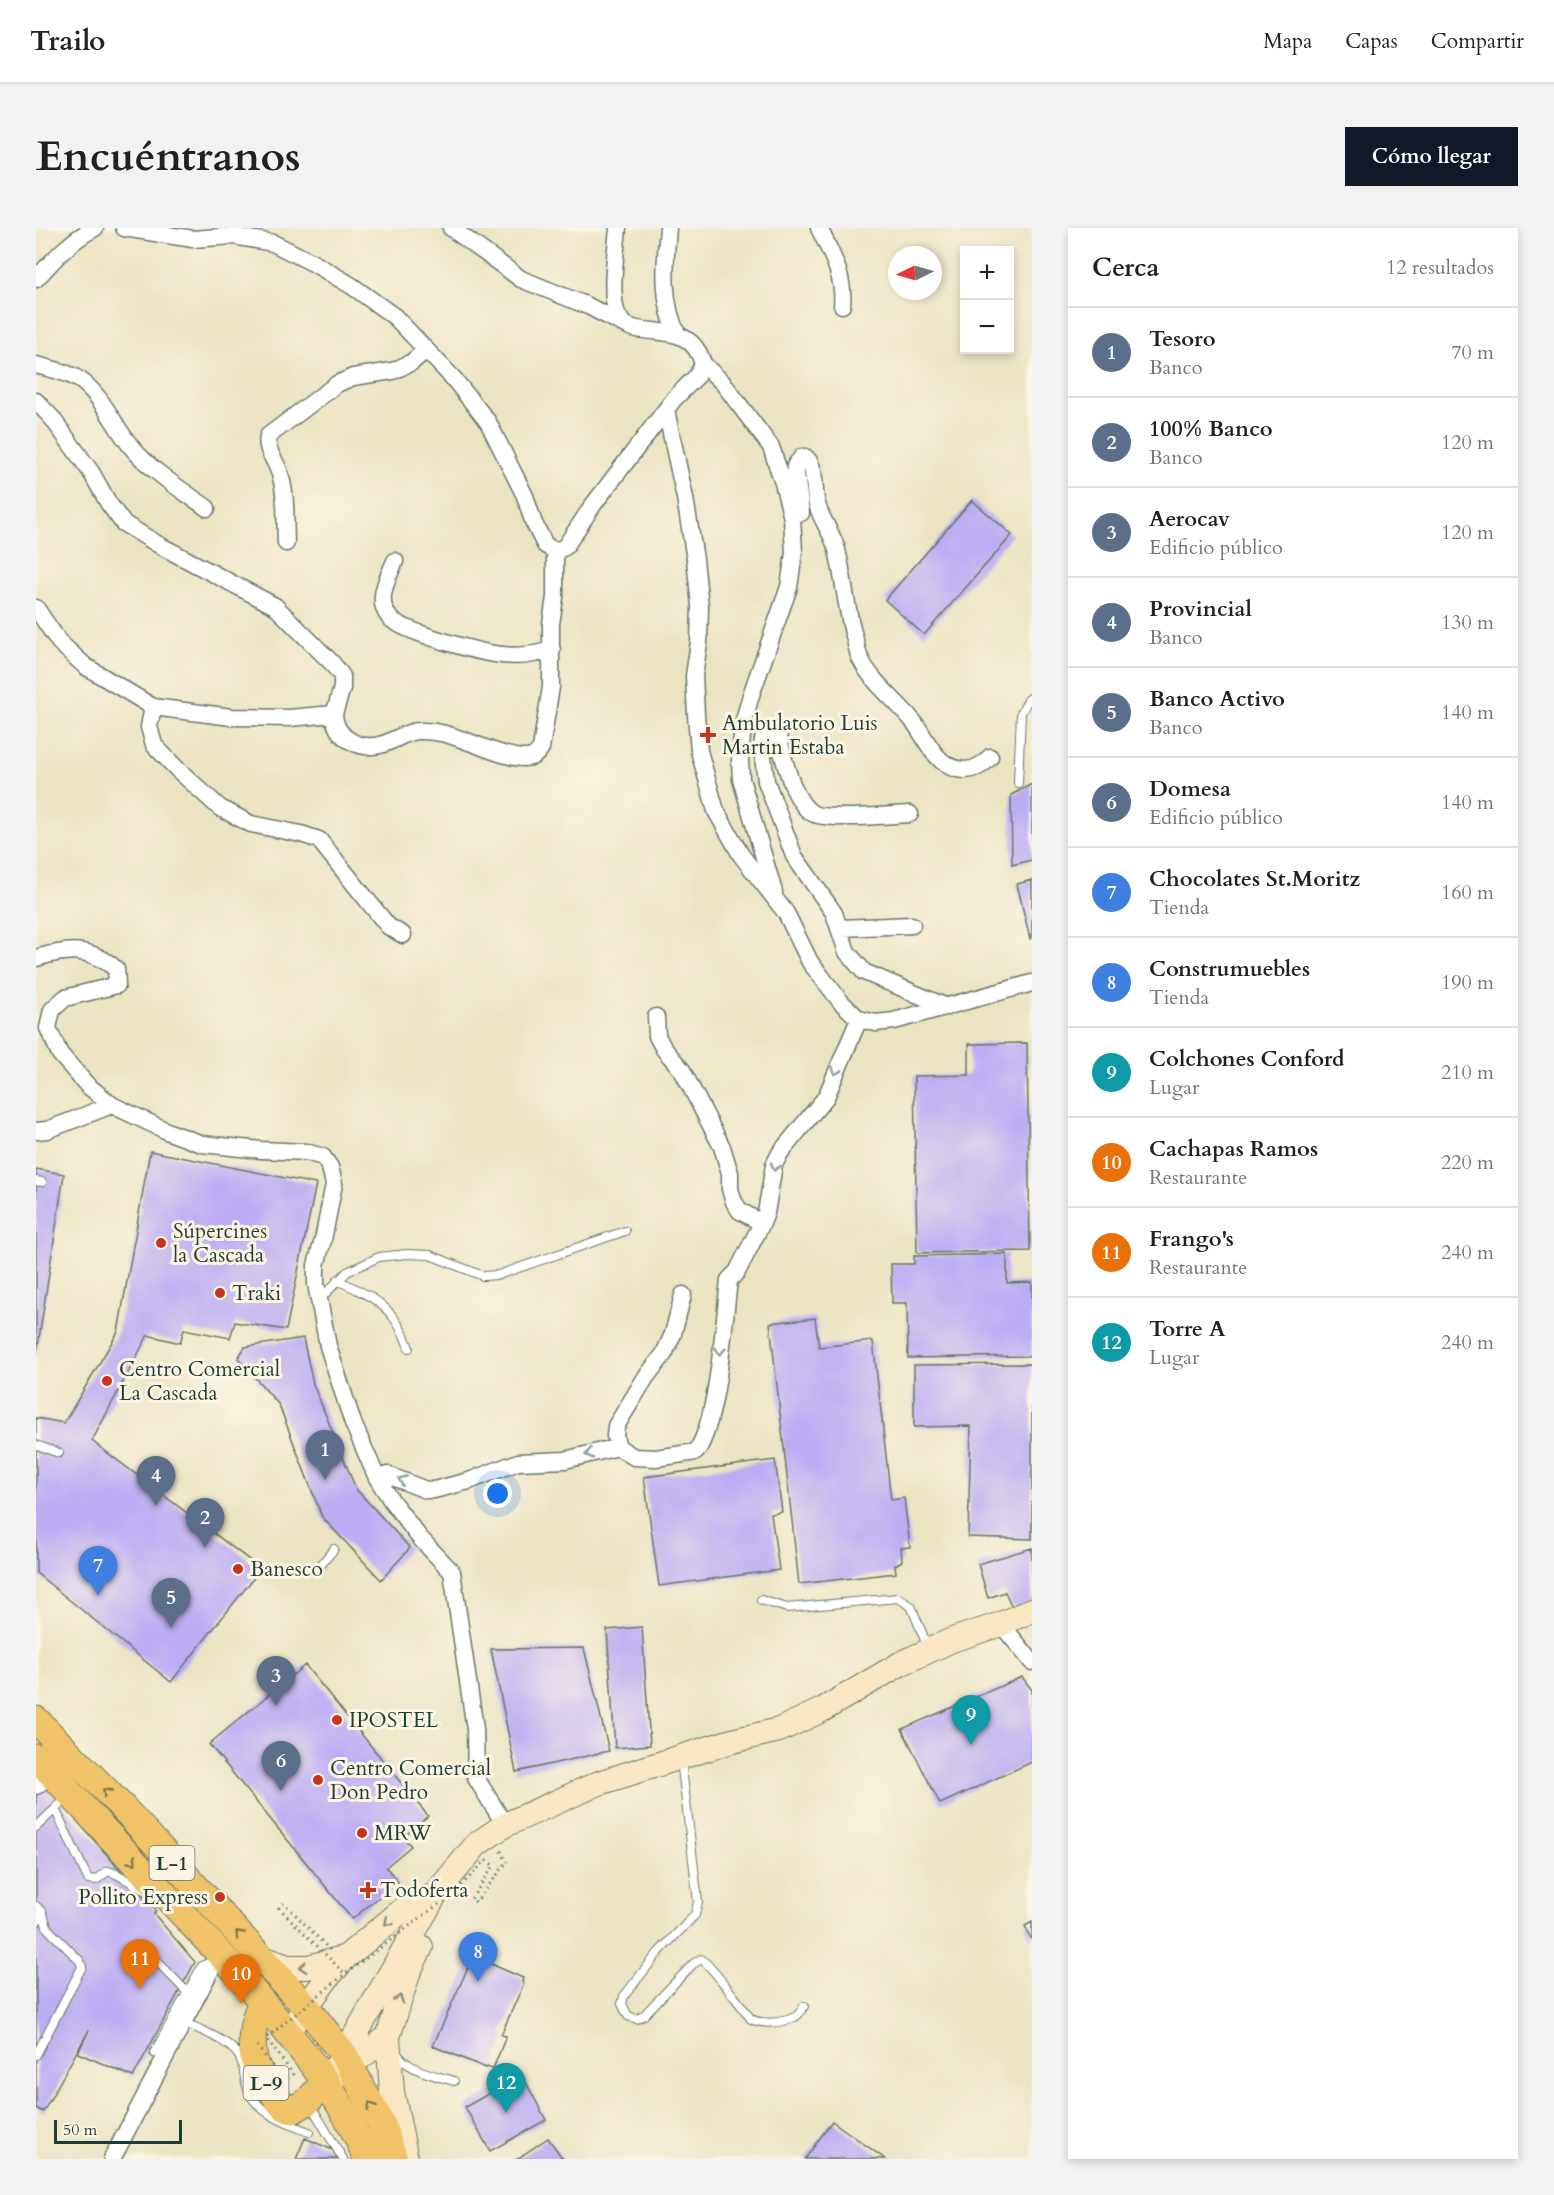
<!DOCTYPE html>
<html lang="es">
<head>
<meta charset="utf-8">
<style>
	body { margin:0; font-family:Cardo,serif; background:#f2f2f2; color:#202124 }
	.controls { position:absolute; right:18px; top:18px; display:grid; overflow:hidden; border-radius:0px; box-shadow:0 3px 9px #0003 }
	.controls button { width:54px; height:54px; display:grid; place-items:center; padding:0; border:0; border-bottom:2px solid #e0e0e0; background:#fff; color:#202124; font:30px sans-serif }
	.compass { position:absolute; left:852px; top:18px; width:54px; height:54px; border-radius:50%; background:#fff; box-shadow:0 3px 9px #0003; rotate:265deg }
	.scale { position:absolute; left:18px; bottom:15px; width:128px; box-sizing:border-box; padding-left:6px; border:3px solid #1f3d34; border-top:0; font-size:16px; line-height:21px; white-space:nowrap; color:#1f3d34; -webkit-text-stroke:4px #fcf5e5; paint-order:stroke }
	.you { position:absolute; left:462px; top:1266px; width:21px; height:21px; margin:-15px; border:4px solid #fff; border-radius:50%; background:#1a73e8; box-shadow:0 0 0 9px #1a73e833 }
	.badge { display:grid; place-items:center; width:39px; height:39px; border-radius:50%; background:#111827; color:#fff; font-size:20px; font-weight:700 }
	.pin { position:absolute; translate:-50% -50px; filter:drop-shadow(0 2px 3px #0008) }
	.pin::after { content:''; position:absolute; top:32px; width:21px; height:18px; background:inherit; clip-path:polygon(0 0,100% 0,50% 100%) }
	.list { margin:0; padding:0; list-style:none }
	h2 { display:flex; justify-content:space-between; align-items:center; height:78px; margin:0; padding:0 24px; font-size:26px }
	h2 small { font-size:20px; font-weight:400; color:#757577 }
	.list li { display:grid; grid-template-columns:39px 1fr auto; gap:18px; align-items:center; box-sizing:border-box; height:90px; padding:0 24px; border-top:2px solid #e0e0e0 }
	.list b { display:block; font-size:22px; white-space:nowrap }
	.list p { margin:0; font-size:20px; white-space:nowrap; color:#757577 }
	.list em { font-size:20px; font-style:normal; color:#757577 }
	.map { position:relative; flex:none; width:996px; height:1931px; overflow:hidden; border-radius:0px }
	header { display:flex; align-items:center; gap:36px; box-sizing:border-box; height:84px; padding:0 30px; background:#fff; border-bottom:2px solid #e0e0e0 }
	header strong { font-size:28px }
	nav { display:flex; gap:33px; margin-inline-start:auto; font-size:21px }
	.intro { display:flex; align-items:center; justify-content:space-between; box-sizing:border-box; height:144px; padding:0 36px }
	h1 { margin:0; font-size:42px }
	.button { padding:15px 27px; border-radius:0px; background:#111827; color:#fff; font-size:21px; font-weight:700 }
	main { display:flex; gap:36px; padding:0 36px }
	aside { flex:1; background:#fff; border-radius:0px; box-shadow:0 3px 9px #0003 }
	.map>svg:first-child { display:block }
	.building { fill:#bbacf3 }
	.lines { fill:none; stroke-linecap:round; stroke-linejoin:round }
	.lane-casing { stroke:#676; stroke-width:10 }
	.street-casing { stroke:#676; stroke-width:19 }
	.secondary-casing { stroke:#676; stroke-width:26 }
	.primary-casing { stroke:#676; stroke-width:29 }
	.path { stroke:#676; stroke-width:3; stroke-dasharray:1.5 4.5; stroke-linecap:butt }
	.lane { stroke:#fff; stroke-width:8 }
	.street { stroke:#fff; stroke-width:16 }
	.secondary { stroke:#f9e7c3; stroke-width:24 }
	.primary { stroke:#f0c369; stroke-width:27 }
	.path-bridge { stroke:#676; stroke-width:3; stroke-dasharray:1.5 4.5; stroke-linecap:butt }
	.oneway { stroke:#8f9e9a }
	.oneway2 { stroke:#7d794c }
	.oneway3 { stroke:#8c927c }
	.poi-dot { fill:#c8321e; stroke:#fcf5e5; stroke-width:2 }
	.labels { text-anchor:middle; stroke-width:6; stroke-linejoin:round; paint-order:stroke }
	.shield { fill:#fcf5e5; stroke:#617469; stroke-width:1.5 }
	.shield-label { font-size:20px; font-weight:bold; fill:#1f3d34 }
	.poi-label { font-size:21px; fill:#1f3d34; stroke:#fcf5e5; text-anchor:start }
</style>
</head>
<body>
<header>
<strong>Trailo</strong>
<nav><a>Mapa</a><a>Capas</a><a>Compartir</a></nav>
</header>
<div class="intro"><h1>Encuéntranos</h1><a class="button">Cómo llegar</a></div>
<main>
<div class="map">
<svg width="996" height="1931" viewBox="0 0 996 1931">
	<rect width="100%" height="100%" fill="#fcf5e5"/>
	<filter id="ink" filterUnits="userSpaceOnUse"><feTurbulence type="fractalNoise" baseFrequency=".0167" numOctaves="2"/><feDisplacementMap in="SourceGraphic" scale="12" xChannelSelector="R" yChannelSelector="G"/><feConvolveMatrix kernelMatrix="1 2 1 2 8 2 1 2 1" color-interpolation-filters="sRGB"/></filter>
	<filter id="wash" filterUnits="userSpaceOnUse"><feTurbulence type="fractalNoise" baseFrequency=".008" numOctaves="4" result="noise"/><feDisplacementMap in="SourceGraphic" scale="24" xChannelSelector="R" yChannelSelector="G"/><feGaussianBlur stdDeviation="1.35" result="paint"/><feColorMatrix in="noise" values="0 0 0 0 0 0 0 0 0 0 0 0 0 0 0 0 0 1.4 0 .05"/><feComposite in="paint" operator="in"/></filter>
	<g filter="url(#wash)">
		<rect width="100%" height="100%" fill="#ebe4c3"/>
		<g id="blocks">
			<!-- building -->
			<path class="building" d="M 936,272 L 976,307 L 888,407 L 849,372 Z
				M 996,556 L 996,632 L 976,637 L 975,567 Z
				M 996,652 L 996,710 L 994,711 L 981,656 Z
				M 991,815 L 994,1023 L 881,1025 L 878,848 L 933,847 L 933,816 Z
				M 114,923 L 280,956 L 250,1102 L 199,1094 L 194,1110 L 148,1101 L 144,1115 L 112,1107 L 56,1213 L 225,1341 L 135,1454 L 0,1345 L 0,1190 L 28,1195 L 82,1104 Z
				M 0,941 L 28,946 L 1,1124 L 0,1124 Z
				M 971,1026 L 971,1055 L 996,1054 L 996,1128 L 872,1130 L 871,1075 L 856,1075 L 855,1036 L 878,1036 L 878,1028 Z
				M 779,1090 L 783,1119 L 837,1113 L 855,1272 L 868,1270 L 874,1319 L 865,1320 L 866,1333 L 859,1337 L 860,1345 L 763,1356 L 734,1095 Z
				M 267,1110 L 277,1156 L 320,1261 L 374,1320 L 345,1352 L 286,1289 L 243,1177 L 202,1130 L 209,1119 Z
				M 996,1136 L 996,1311 L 932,1309 L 935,1198 L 878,1199 L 878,1137 Z
				M 739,1232 L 746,1284 L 735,1286 L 743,1342 L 623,1358 L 608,1249 Z
				M 996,1320 L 996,1378 L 976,1379 L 969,1364 L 952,1370 L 942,1336 Z
				M 606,1399 L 614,1517 L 579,1520 L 571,1402 Z
				M 548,1420 L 573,1523 L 480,1544 L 455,1421 Z
				M 269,1437 L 392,1588 L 367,1609 L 375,1618 L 350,1639 L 362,1654 L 316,1691 L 173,1516 Z
				M 986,1449 L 996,1462 L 996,1534 L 904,1576 L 866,1501 Z
				M 8,1555 L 120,1683 L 118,1686 L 159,1734 L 97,1849 L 42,1825 L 53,1802 L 7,1884 L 0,1880 L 0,1565 Z
				M 996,1694 L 996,1713 L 989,1698 Z
				M 437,1728 L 487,1750 L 486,1754 L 488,1755 L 465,1807 L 470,1808 L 457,1841 L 451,1839 L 450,1840 L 397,1818 Z
				M 486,1847 L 510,1892 L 454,1923 L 429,1879 Z
				M 796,1893 L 849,1931 L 769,1931 Z
				M 269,1910 L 297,1922 L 301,1931 L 260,1931 Z
				M 512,1910 L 527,1931 L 481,1931 Z"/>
		</g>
	</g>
	<g filter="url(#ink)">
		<use href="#blocks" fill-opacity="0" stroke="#676" stroke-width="1.5"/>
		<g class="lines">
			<defs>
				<path id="lane" d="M 982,555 L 985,485 L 992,472 L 996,469
					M 0,953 L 6,954
					M 301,1052 C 338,1069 359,1079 373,1120
					M 283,1072 L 311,1044 L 343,1029 L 371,1026 L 394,1027 L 447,1048 L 462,1047 L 589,1003
					M 0,1217 L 23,1225
					M 279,1344 L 298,1321
					M 725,1372 L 751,1380 L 862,1370 L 875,1378 L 893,1422
					M 645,1532 L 662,1674 L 659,1687 L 622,1725 L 588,1768 L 586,1776 L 592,1788 L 601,1791 L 607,1788 L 657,1736 L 665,1731 C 672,1734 707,1780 715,1791 C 727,1797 746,1795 759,1789 C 763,1787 766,1781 768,1778
					M 19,1581 L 52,1651 L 60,1652 L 72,1643 C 86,1646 99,1659 115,1665
					M 0,1599 L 32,1569
					M 0,1678 L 6,1683 L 12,1701 L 44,1733 L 46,1739 L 0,1827
					M 0,1695 L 6,1683
					M 109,1721 L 151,1764
					M 147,1794 C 164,1802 187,1810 200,1824 C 209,1834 207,1846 211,1859 C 219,1885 250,1895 273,1904
					M 359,1822 C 369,1842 398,1847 418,1853
					M 118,1825 L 166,1738 L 172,1735 L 177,1736
					M 274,1876 L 307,1931"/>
				<path id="street" d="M 88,0 L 157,11 L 197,8 L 237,15 L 279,36 L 316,58 L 359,89 L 417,150 L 452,194 L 489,268 L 497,293 L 509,317 L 519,323
					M 415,0 L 485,51 L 552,78 L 587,96
					M 632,0 C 629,35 625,75 642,107
					M 783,0 C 795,25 809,49 806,77
					M 0,51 C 17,32 36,11 59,0
					M 667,136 L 687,155 L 735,219 L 747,255 L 756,290 L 758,325 L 753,359 L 715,467 L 707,496 L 704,532 L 705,551 L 738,664
					M 0,137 C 15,141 31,144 44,152 C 68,169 79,201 98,222 C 118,245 146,262 171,280
					M 0,173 L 16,190 L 55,244 L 73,276 L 87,295 L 123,317 L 239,378 L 296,435 L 306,448 L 306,460 L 298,486 L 253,490 L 196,489 L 117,479 L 49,438 L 23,414 L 0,380
					M 630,182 L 649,270 L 659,331 L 664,378 L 663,414 L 658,448 L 660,487 L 663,523 L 680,583 L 705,627 L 750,685 L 774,734 L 805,774 L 823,791 L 840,795 L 858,793 L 996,755
					M 765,285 L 759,238 L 766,229 L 769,229 C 781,237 777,263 781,276 C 785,292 797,306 801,322 C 808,351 810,380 818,408 C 820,415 821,423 824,430 C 836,455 860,472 877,493 C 886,504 891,517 900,527 C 915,545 938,548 954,529
					M 250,315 C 249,292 251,265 243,243 C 239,231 229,222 232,208 L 301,156 L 317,149 L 357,143 L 376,134 L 390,122
					M 519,323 L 529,319 L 557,277 L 638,171 L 661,148 L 667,136 C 652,82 591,121 580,83 C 574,60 580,24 582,0
					M 359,333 C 352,350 339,372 353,389 C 366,404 445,425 466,427 C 484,429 499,427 516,422
					M 117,479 L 113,499 L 118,517 L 141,541 L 184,580 L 215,596 L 265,606 L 283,612 L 352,698 L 367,707
					M 298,486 C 299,509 321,522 344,517 C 357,514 370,503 383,503 C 401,502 417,508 433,514 C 448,519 480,534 495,529 C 500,528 502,524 505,520 L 515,459 L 515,396 L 519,369 L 519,323
					M 874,586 C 855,587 789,593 776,585 C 758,575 747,530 743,510 L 735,508 L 727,512 L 726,520 L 730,553 L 758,628 L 798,685 L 811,724 L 828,744 L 911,779
					M 804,700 L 876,697
					M 0,730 C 32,721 53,718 80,741 L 81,757 L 29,770 L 16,782 L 12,800 L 24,826 L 51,857 L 76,877 L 133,904 L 166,916 L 225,922 L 270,924 L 287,929 L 294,939 L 298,956 L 287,1012 L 280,1037 L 280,1056 L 292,1118 L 317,1195 L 341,1250 L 355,1272 L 383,1309 L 416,1344 L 439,1501 L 440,1550 L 469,1597
					M 620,789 L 621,808 L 628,821 L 646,842 L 686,919 L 694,945 L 694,961 L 698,974 L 704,983 L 726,995
					M 0,903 L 11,902 L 76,877
					M 582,1219 L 579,1208 L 580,1198 L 610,1149 L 628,1126 L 637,1106 L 647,1067
					M 341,1250 L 352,1247 L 390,1262 L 398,1262 L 433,1253 L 482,1234 L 529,1232 L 582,1219 L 598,1229 L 620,1230 L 660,1224 C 682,1194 688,1093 693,1052 L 701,1044 L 726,995 L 730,985 L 738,937 L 744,925 L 790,869 L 823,791
					M 965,1396 L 996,1434
					M 0,1558 L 16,1546
					M 76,1931 L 183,1726"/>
				<path id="secondary" d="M 224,1729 L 252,1739 L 272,1739 L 310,1729
					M 251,1805 L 292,1749 L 310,1729 L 369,1680 L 399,1667
					M 300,1847 L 352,1809
					M 290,1853 L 308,1827 L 399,1667 L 441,1616 L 469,1597 L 563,1555 L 696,1513 L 743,1502 L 786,1482 L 864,1436 L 916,1412 L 965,1396 L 996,1382
					M 370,1931 L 356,1864 L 352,1809 L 373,1743 L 385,1719"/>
				<path id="primary" d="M 0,1492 L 89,1582 L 271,1780 L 308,1827 L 345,1895 L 358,1931
					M 0,1529 L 201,1744 C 249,1802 303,1859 331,1931
					M 227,1775 C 214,1792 213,1826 223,1844 C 226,1851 232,1858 237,1864 C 243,1873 246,1880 257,1882 L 272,1873 L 290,1853"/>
			</defs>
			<!-- lane casing -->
			<use href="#lane" class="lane-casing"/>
			<!-- street casing -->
			<use href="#street" class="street-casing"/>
			<!-- secondary casing -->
			<use href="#secondary" class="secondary-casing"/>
			<!-- primary casing -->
			<use href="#primary" class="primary-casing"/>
			<!-- path -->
			<path class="path" d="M 465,1623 L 471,1634"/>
			<!-- lane -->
			<use href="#lane" class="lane"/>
			<!-- street -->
			<use href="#street" class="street"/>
			<!-- secondary -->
			<use href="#secondary" class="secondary"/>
			<!-- primary -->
			<use href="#primary" class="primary"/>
			<!-- path-bridge -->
			<path class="path-bridge" d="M 294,1722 L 248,1675 L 243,1680 L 309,1746
				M 221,1818 L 249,1853 L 257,1846 L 230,1810 L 309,1746 L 419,1664 L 450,1632 L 458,1638 L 435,1671 L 440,1674 L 471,1634"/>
		</g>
		<!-- one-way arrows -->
		<defs><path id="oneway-chevron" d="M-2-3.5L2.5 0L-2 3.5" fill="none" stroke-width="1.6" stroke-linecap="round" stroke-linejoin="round" transform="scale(1.5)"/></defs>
		<g class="oneway">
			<use href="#oneway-chevron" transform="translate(800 843) rotate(112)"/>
			<use href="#oneway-chevron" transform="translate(739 939) rotate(107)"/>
			<use href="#oneway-chevron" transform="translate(684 1123) rotate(97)"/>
			<use href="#oneway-chevron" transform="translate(553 1226) rotate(166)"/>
			<use href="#oneway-chevron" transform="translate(366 1252) rotate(-157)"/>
		</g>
		<g class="oneway2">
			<use href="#oneway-chevron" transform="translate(70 1564) rotate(-134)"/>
			<use href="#oneway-chevron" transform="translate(97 1633) rotate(47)"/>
			<use href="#oneway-chevron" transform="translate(203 1706) rotate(-133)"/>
			<use href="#oneway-chevron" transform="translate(335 1878) rotate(-118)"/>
		</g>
		<g class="oneway3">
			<use href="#oneway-chevron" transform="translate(352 1694) rotate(140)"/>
			<use href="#oneway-chevron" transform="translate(267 1739) rotate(177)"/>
			<use href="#oneway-chevron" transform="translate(363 1771) rotate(-72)"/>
		</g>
	</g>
	<!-- markers -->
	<g class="poi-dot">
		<path d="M669 498h6v6h6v6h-6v6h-6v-6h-6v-6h6z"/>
		<circle cx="125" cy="1015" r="6"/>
		<circle cx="184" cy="1065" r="6"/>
		<circle cx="71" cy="1153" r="6"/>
		<circle cx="202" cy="1341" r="6"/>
		<circle cx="301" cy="1492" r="6"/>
		<circle cx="282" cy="1552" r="6"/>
		<circle cx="326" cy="1605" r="6"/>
		<path d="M329 1653h6v6h6v6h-6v6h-6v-6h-6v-6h6z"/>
		<circle cx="184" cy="1669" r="6"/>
	</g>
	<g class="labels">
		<!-- shield labels -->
		<g class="shield">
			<rect x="113.5" y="1618" width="45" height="34" rx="4.5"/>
			<rect x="207.5" y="1838" width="45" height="34" rx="4.5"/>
		</g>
		<g class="shield-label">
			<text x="136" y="1642">L-1</text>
			<text x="230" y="1862">L-9</text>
		</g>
		<!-- poi labels -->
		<g class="poi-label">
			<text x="686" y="502">Ambulatorio Luis<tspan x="686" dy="24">Martin Estaba</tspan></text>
			<text x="137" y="1010">Súpercines<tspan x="137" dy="24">la Cascada</tspan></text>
			<text x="196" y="1072">Traki</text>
			<text x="83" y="1148">Centro Comercial<tspan x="83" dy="24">La Cascada</tspan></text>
			<text x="214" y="1348">Banesco</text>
			<text x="313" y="1499">IPOSTEL</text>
			<text x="294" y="1547">Centro Comercial<tspan x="294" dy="24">Don Pedro</tspan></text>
			<text x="338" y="1612">MRW</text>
			<text x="344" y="1669">Todoferta</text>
			<text x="172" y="1676" text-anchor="end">Pollito Express</text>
		</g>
	</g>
</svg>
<div class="controls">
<button>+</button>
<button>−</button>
</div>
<svg class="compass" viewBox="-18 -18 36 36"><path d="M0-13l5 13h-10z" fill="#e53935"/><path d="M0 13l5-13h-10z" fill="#757577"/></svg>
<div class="scale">50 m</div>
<div class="you"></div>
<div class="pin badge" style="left:289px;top:1252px;background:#5c6f8a">1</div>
<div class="pin badge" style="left:169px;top:1320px;background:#5c6f8a">2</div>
<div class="pin badge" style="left:240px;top:1478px;background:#5c6f8a">3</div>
<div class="pin badge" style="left:120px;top:1278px;background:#5c6f8a">4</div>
<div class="pin badge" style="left:135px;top:1400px;background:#5c6f8a">5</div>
<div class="pin badge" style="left:245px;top:1563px;background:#5c6f8a">6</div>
<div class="pin badge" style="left:62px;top:1368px;background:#3f7fe0">7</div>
<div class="pin badge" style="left:442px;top:1754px;background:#3f7fe0">8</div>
<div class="pin badge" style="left:935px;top:1517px;background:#0f9aa8">9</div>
<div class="pin badge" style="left:205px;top:1776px;background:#e8710a">10</div>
<div class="pin badge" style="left:104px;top:1761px;background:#e8710a">11</div>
<div class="pin badge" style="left:470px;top:1885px;background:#0f9aa8">12</div>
</div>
<aside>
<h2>Cerca<small>12 resultados</small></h2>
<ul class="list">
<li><span class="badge" style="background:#5c6f8a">1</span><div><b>Tesoro</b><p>Banco</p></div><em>70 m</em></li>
<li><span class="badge" style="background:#5c6f8a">2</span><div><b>100% Banco</b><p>Banco</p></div><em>120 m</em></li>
<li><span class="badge" style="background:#5c6f8a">3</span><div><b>Aerocav</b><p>Edificio público</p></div><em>120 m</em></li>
<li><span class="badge" style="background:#5c6f8a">4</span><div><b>Provincial</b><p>Banco</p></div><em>130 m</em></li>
<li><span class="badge" style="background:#5c6f8a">5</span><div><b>Banco Activo</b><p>Banco</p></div><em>140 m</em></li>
<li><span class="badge" style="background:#5c6f8a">6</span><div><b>Domesa</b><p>Edificio público</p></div><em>140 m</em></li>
<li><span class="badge" style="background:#3f7fe0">7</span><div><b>Chocolates St.Moritz</b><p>Tienda</p></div><em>160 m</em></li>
<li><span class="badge" style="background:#3f7fe0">8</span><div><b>Construmuebles</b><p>Tienda</p></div><em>190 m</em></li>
<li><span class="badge" style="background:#0f9aa8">9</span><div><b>Colchones Conford</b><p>Lugar</p></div><em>210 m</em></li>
<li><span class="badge" style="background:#e8710a">10</span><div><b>Cachapas Ramos</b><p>Restaurante</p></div><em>220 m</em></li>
<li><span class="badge" style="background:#e8710a">11</span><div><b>Frango's</b><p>Restaurante</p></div><em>240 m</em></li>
<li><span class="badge" style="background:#0f9aa8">12</span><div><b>Torre A</b><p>Lugar</p></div><em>240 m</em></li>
</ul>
</aside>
</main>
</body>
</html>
